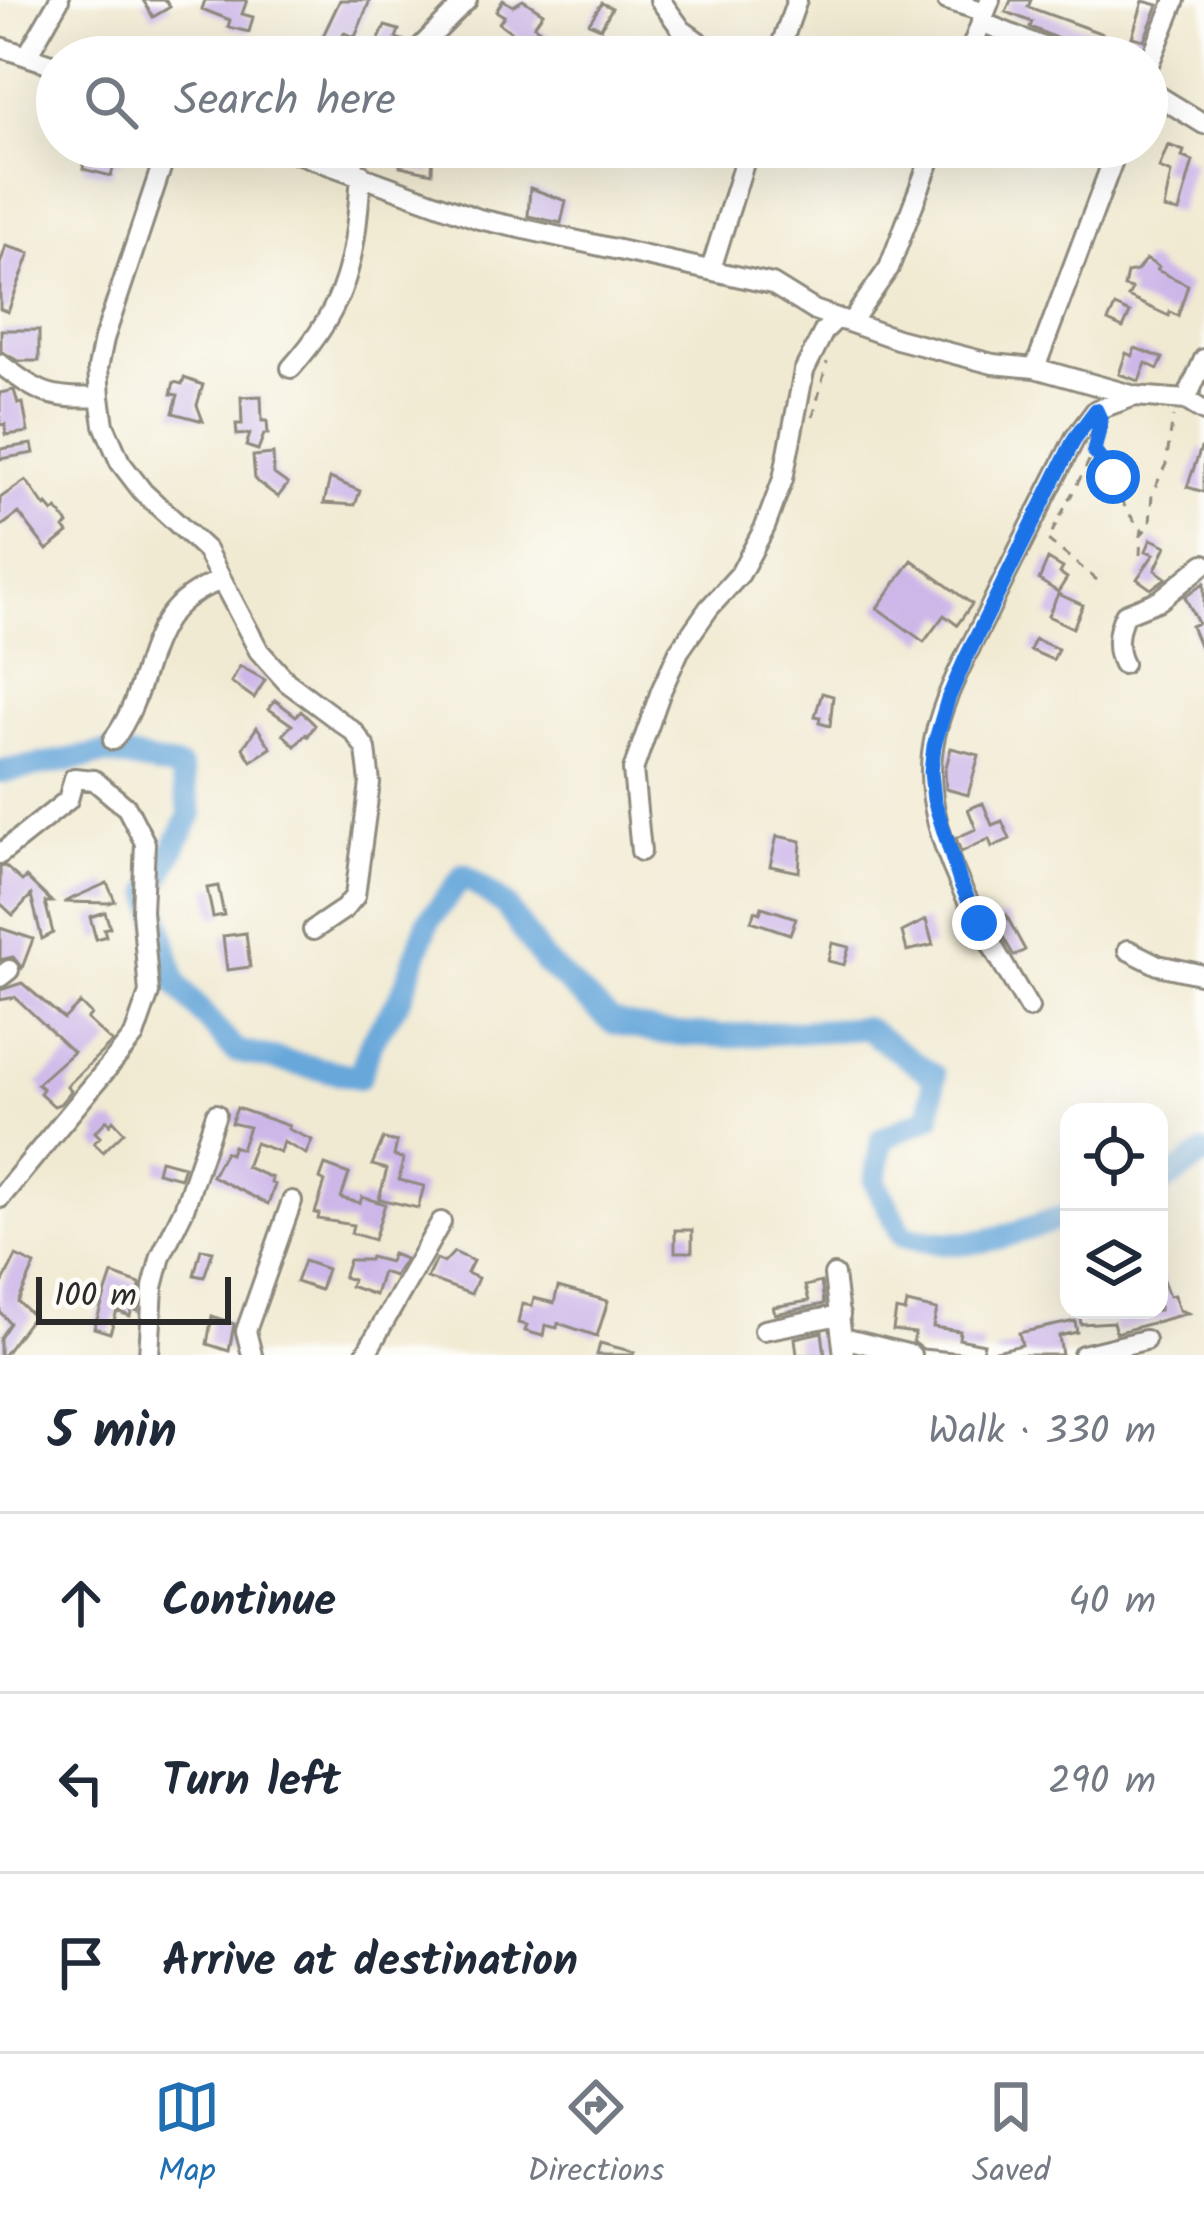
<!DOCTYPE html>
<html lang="en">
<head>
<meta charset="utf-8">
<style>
	body { margin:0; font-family:Kalam,sans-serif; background:#f2f2f3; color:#1f2937 }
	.controls { position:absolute; right:36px; bottom:36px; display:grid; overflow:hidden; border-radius:24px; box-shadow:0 12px 48px #0002 }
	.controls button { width:108px; height:108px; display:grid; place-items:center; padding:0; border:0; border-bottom:3px solid #e0e1e3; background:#fff; color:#1f2937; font:60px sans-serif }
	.scale { position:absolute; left:36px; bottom:30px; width:195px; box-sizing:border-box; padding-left:12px; border:6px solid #2b2b2b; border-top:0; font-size:33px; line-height:42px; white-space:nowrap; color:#2b2b2b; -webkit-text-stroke:9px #fdfcf7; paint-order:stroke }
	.stop { position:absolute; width:36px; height:36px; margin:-27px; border:9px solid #1a73e8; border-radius:50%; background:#fff }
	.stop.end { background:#1a73e8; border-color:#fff; box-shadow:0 3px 12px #0008 }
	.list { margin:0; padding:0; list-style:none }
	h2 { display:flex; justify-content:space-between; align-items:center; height:156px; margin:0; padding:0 48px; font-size:51px }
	h2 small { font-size:39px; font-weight:400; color:#747a83 }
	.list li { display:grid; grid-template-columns:78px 1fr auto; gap:36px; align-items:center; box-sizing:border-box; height:180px; padding:0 48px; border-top:3px solid #e0e1e3 }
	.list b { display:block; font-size:45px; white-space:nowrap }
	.list em { font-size:39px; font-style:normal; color:#747a83 }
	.icon { flex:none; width:66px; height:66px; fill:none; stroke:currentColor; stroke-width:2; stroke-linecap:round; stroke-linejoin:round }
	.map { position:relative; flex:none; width:1204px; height:1355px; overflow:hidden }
	.search { position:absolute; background:#fff; box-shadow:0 12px 48px #0002; left:36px; right:36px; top:36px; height:132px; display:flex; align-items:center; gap:30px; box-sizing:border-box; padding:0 42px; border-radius:66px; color:#747a83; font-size:45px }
	.sheet { height:696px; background:#fff }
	nav { display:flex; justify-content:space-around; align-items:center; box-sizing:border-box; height:168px; border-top:3px solid #e0e1e3; background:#fff; font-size:33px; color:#747a83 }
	nav a { display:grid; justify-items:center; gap:6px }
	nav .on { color:#1f6fb2 }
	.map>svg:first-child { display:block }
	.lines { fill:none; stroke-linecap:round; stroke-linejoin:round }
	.river { stroke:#68a7da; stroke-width:24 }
	.building { fill:#cdb7e9 }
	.minor-casing { stroke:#8e8a7e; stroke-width:24 }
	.path { stroke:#8e8a7e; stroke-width:3; stroke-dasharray:9 9; stroke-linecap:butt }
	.minor { stroke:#fff; stroke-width:18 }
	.route { stroke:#1a73e8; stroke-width:15 }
</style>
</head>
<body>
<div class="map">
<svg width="1204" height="1355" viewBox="0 0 1204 1355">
	<rect width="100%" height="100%" fill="#fdfcf7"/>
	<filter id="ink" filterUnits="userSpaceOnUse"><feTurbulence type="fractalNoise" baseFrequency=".00833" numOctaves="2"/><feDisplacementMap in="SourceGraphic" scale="24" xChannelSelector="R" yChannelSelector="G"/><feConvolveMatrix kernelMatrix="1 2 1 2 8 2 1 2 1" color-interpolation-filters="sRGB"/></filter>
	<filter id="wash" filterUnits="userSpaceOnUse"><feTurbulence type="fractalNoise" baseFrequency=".004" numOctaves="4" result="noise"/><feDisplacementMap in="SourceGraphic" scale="48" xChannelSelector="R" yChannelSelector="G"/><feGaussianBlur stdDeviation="2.7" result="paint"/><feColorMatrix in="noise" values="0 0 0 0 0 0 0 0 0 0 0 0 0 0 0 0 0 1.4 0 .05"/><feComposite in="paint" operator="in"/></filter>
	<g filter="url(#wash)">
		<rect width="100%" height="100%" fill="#f1ead2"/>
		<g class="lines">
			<!-- river -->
			<path class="river" d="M 0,772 L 108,753 L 180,769 L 191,814 L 152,891 L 175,982 L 235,1051 L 359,1077 L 372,1040 L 401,997 L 428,922 L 464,875 L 506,906 L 544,961 L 612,1022 L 660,1033 L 726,1036 L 865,1028 L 934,1076 L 930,1116 L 882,1139 L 875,1182 L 903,1236 C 971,1254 1004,1236 1069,1215
				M 1159,1186 L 1204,1154"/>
		</g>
		<g id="blocks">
			<!-- building -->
			<path class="building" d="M 143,0 L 166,0 L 170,7 L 153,17 Z
				M 205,0 L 247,0 L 242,14 L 253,17 L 249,32 L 228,27 L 230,20 L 202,9 Z
				M 340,0 L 370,0 L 355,37 L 344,33 L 339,45 L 322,38 Z
				M 503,0 L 513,6 L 523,0 L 543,13 L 534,26 L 549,36 L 538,52 L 499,23 L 504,16 L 496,11 Z
				M 1011,0 L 1031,0 L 1028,7 L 1103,34 L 1096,55 L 1030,27 L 1032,22 L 1006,12 Z
				M 1143,1 L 1158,5 L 1144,40 L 1132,37 Z
				M 602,3 L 612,8 L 601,28 L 589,23 Z
				M 385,26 L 399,30 L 396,38 L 405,41 L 403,46 L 398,57 L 371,57 Z
				M 1168,145 L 1184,151 L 1182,157 L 1193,161 L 1179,212 L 1164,209 L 1171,173 L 1159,168 Z
				M 88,147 L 126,147 L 121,164 L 115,162 L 111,176 L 83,169 Z
				M 399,147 L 433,147 L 432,173 L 400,166 Z
				M 530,188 L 566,201 L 561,223 L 528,216 Z
				M 6,246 L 30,253 L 8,312 L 0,309 L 0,264 Z
				M 1146,259 L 1159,267 L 1157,270 L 1188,285 L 1178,316 L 1170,312 L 1169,316 L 1128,297 L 1132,289 L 1124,287 L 1127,273 L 1137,271 Z
				M 1115,306 L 1130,313 L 1123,328 L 1108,321 Z
				M 1,330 L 39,330 L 39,361 L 18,361 L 1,351 Z
				M 1135,348 L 1163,358 L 1158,369 L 1146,363 L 1139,381 L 1119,374 L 1126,353 L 1132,356 Z
				M 184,378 L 203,385 L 197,405 L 203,421 L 173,413 L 178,395 L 171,394 L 174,382 L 182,384 Z
				M 14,390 L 18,404 L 23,403 L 28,432 L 6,435 L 5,424 L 0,425 L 0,393 Z
				M 261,396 L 262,421 L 267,421 L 268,434 L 264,434 L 258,450 L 246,446 L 250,434 L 237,435 L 236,424 L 242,424 L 241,397 Z
				M 32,444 L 34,453 L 0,459 L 0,449 Z
				M 1201,448 L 1204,448 L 1204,492 L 1187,487 Z
				M 273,454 L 274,474 L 288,484 L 278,497 L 255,480 L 253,456 Z
				M 330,478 L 360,491 L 355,505 L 324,503 Z
				M 26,480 L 45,507 L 47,505 L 53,512 L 57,509 L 68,524 L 64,528 L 68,533 L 47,550 L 19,513 L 0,527 L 0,498 Z
				M 1151,539 L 1166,546 L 1155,570 L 1166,578 L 1151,589 L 1137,579 L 1154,554 L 1146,551 Z
				M 1048,559 L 1063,568 L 1060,573 L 1067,578 L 1058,592 L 1039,580 Z
				M 912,560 L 972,604 L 957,625 L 944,615 L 924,642 L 877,608 Z
				M 1204,583 L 1204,657 L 1191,626 L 1198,623 L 1185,597 Z
				M 1058,594 L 1083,605 L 1073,628 L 1048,616 Z
				M 1035,639 L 1058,649 L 1053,660 L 1030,650 Z
				M 240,666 L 265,680 L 254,698 L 231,682 Z
				M 822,693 L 833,696 L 830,726 L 819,723 L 820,717 L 815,716 Z
				M 275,700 L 296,716 L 301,711 L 315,725 L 308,736 L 306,734 L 295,746 L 283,734 L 292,725 L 269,709 Z
				M 257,727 L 271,748 L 251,761 L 243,748 Z
				M 951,748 L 979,755 L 968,795 L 946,789 L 945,771 Z
				M 983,803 L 992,825 L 1002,821 L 1010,839 L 992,847 L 989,839 L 961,852 L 956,838 L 976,829 L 968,809 Z
				M 777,836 L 801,841 L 799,872 L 770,866 Z
				M 5,866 L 22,881 L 26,877 L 52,902 L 45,902 L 53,933 L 42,939 L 31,895 L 13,915 L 0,903 L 0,867 Z
				M 107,883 L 115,901 L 109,903 L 64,902 Z
				M 218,886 L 224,915 L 213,917 L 207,888 Z
				M 762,907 L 796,918 L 790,934 L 751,921 L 755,911 L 760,913 Z
				M 105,912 L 110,927 L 104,929 L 106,936 L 96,939 L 90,917 Z
				M 1006,915 L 1025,950 L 1014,956 L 994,921 Z
				M 926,920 L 933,945 L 907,951 L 902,932 Z
				M 0,928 L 33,939 L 22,968 L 13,957 L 0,960 Z
				M 246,933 L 250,967 L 227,970 L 223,936 Z
				M 832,943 L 849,947 L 844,965 L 828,961 Z
				M 22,983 L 64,1019 L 80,1003 L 91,1014 L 87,1019 L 112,1042 L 67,1086 L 71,1091 L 60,1104 L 54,1106 L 40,1093 L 43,1089 L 37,1084 L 73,1052 L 15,997 L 0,1000 L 0,990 Z
				M 237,1108 L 289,1126 L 288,1129 L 312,1140 L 306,1154 L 283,1142 L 280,1152 L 255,1143 L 246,1167 L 272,1178 L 271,1183 L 275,1185 L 268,1204 L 212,1176 L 225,1152 L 230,1154 L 233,1146 L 241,1149 L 249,1127 L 231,1123 Z
				M 107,1120 L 110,1124 L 113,1120 L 124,1132 L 103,1152 L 94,1143 L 100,1137 L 95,1132 Z
				M 383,1139 L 397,1142 L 394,1156 L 403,1159 L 399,1180 L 424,1186 L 418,1208 L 379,1199 L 387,1169 L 372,1165 Z
				M 160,1160 L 184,1166 L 180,1178 L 157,1172 Z
				M 325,1165 L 349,1174 L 341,1198 L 360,1203 L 362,1197 L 385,1204 L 374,1240 L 351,1233 L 353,1225 L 318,1219 L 319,1214 L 315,1213 L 325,1182 L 320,1179 Z
				M 675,1230 L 692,1230 L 692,1252 L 675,1252 Z
				M 201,1249 L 213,1251 L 204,1277 L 194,1275 Z
				M 454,1252 L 473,1261 L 467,1273 L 478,1278 L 471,1294 L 427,1278 L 436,1259 L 444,1263 Z
				M 392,1254 L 405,1259 L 394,1276 L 382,1272 L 375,1295 L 350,1286 L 352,1280 L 343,1277 L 349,1260 L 369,1260 L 370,1257 L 389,1262 Z
				M 16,1256 L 35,1265 L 18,1302 L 33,1316 L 4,1355 L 0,1355 L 0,1338 L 10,1323 L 0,1312 L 0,1288 Z
				M 304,1261 L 327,1269 L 320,1290 L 296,1282 Z
				M 1160,1272 L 1169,1296 L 1174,1295 L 1179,1310 L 1188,1313 L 1116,1333 L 1113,1322 L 1081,1324 L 1079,1313 L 1159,1310 Z
				M 112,1274 L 140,1284 L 138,1311 L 132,1309 L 130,1316 L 117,1311 L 110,1333 L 94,1328 Z
				M 821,1282 L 824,1304 L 775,1314 L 773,1307 L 809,1301 L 805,1286 Z
				M 558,1287 L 608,1301 L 597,1336 L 558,1323 L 557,1328 L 545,1325 L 543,1336 L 525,1331 L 527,1325 L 518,1323 L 522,1304 L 532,1306 L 534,1298 L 554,1303 Z
				M 907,1303 L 937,1310 L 933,1327 L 960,1331 L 959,1339 L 984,1344 L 981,1355 L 923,1349 L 913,1342 L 915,1333 L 893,1330 L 896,1310 L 905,1312 Z
				M 212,1316 L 234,1324 L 229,1351 L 207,1344 Z
				M 1075,1321 L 1077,1332 L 1059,1336 L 1062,1355 L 996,1355 L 996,1351 L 1022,1345 L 1019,1333 Z
				M 822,1332 L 825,1355 L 797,1355 L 795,1338 Z
				M 600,1343 L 634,1352 L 633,1355 L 597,1355 Z"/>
		</g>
	</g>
	<g filter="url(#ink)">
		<use href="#blocks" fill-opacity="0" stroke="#8e8a7e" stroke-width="3"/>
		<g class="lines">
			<defs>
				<path id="minor" d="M 660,0 L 682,30 L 719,57
					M 947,0 L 985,12
					M 981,22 L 1068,57
					M 0,47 L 57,66
					M 28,54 L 59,0
					M 411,57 L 467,0
					M 777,57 L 797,0
					M 968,57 L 990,0
					M 1147,69 L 1175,0
					M 1147,89 L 1204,124
					M 168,147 L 104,339 L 98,368 L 100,397 L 104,425 L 120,462 L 143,492 L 206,550 L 259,651 L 287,682 L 354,732 L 366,749 L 370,783 L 355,896 L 344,909 L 313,930
					M 280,147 L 479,219 L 772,284 L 814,310 L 897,339 L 993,364 L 1035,368 L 1135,396 L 1186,400 L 1204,411
					M 347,169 L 362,147
					M 711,269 L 749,147
					M 851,322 L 889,268 L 935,147
					M 0,364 C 39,393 50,400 100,397
					M 291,368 C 349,304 355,258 361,174
					M 1035,368 L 1118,147
					M 1186,400 L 1204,359
					M 1123,664 C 1115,649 1117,630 1125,614 L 1160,600 L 1204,564
					M 113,740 C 157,683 137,609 220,581
					M 641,851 L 633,770 L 661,691 L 679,651 L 709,608 L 740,574 L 765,527 L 783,479 L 804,371 L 824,331 L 836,319
					M 0,854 L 68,800 L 74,778 L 94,780 L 127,808 L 145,843 L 142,911 L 149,993 L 134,1036 L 0,1198
					M 1128,950 L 1158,965 L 1204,975
					M 0,977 L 9,970
					M 1029,1008 C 990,941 931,854 931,773 C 930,717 965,659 989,610 C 1017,552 1046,495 1075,438 L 1096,410 L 1135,396
					M 834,1275 L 844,1355
					M 764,1330 L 840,1315
					M 843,1338 L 911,1355
					M 149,1355 L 153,1287 L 161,1256 L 184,1209 L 216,1114
					M 252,1355 L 246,1331 L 292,1201
					M 365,1355 L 441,1222
					M 1083,1355 L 1145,1340"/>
			</defs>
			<!-- minor casing -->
			<use href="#minor" class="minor-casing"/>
			<!-- path -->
			<path class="path" d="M 946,164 L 961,147
				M 813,417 L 827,362
				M 1095,452 C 1117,478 1117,504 1142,530 L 1141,535
				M 1140,555 L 1141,535 L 1150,524 L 1152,494 L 1166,464 L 1173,417
				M 1097,580 L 1048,540 L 1088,463 L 1098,434"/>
			<!-- minor -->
			<use href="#minor" class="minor"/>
		</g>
	</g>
	<g class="lines" filter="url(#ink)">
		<!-- route -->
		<path class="route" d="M 979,923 L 960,882 L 934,800 L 931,772 L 934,746 L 948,699 L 966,658 L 1075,438 L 1096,410 L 1101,421 L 1094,451 L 1113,477"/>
	</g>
</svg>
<div class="controls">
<button><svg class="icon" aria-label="locate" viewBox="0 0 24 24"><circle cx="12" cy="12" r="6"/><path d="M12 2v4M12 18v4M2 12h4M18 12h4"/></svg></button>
<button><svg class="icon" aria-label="layers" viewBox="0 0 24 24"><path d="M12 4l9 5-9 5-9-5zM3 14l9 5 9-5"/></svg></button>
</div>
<div class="scale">100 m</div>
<div class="stop" style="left:1113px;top:477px"></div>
<div class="stop end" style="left:979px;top:923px"></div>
<div class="search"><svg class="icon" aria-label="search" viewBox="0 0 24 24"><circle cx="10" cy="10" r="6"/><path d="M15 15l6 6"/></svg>Search here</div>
</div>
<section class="sheet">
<h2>5 min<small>Walk · 330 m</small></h2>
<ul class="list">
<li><svg class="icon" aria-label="ahead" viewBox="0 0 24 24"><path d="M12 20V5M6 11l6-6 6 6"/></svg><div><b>Continue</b></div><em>40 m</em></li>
<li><svg class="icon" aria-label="left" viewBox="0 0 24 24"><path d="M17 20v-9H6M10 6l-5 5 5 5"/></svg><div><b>Turn left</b></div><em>290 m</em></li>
<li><svg class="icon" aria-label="arrive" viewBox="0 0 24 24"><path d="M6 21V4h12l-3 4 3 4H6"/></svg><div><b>Arrive at destination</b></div></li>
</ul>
</section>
<nav>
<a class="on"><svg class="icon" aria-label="map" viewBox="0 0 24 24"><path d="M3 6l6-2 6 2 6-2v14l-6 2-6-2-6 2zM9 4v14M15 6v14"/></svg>Map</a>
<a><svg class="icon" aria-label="directions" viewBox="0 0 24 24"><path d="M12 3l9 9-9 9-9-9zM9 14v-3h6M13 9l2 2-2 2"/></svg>Directions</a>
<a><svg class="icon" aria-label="saved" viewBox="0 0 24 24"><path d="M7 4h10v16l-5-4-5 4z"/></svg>Saved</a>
</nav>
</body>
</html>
